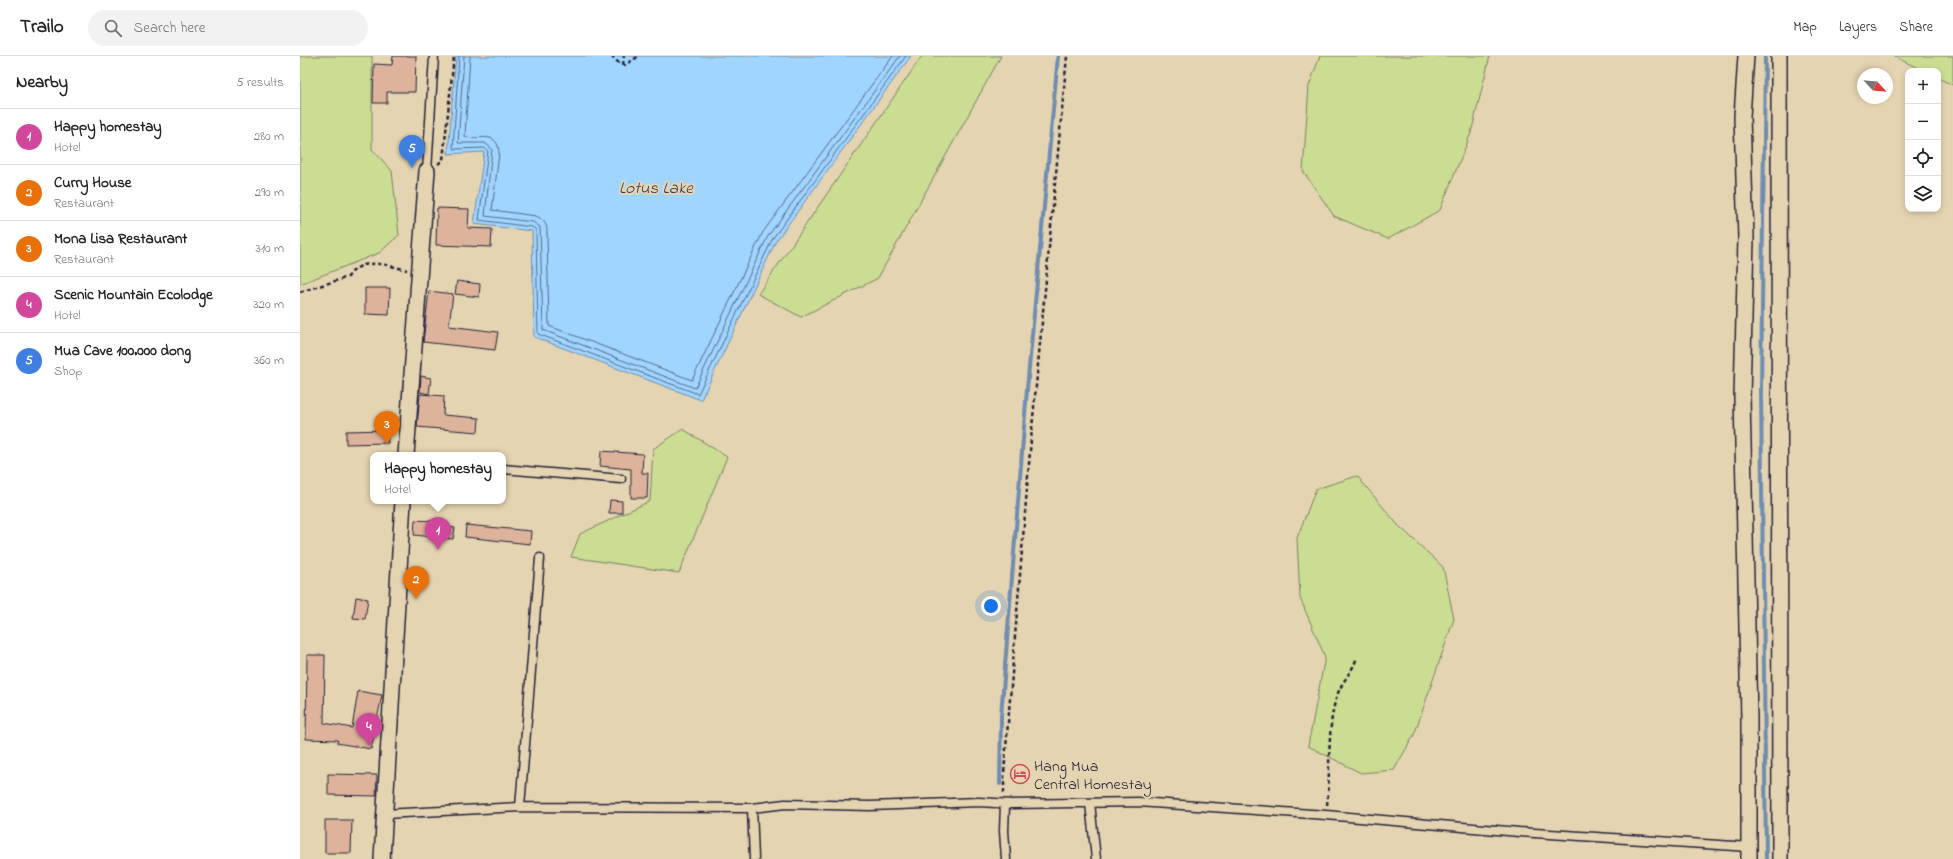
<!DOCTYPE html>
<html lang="en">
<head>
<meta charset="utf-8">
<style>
	body { margin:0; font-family:"Indie Flower",sans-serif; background:#f2f2f2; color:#222 }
	.controls { position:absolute; right:12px; top:12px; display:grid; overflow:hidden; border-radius:8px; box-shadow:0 2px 6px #0003 }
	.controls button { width:36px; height:36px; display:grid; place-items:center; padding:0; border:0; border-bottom:1px solid #e0e0e0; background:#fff; color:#222; font:20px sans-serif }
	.compass { position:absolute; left:1557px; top:12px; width:36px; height:36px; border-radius:50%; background:#fff; box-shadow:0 2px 6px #0003; rotate:116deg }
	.you { position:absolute; left:691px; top:550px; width:14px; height:14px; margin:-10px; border:3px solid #fff; border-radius:50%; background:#1a73e8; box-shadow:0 0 0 6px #1a73e833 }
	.badge { display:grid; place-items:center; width:26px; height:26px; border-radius:50%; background:#d1495b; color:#fff; font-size:13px; font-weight:700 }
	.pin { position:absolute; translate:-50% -33px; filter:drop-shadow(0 1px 2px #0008) }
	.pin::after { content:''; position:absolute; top:21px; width:14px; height:12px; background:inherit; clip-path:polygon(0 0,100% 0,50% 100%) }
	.popup { position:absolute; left:70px; top:396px; width:136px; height:52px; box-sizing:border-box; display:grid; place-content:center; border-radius:8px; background:#fff; filter:drop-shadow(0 1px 3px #0005); font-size:13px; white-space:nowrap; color:#767676 }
	.popup b { font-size:15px; color:#222 }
	.popup::after { content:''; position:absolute; left:50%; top:100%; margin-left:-8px; border:8px solid transparent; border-top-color:#fff }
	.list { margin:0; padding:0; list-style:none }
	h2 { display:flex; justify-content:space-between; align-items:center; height:52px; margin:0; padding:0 16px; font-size:17px }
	h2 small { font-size:13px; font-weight:400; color:#767676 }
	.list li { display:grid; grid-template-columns:26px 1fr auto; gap:12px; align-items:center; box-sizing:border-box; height:56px; padding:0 16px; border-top:1px solid #e0e0e0 }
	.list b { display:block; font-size:15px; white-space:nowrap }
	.list p { margin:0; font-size:13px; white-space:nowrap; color:#767676 }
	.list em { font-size:13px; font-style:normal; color:#767676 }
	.icon { flex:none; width:22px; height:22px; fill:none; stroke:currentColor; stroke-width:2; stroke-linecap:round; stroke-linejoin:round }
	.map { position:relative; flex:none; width:1653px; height:803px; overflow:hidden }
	header { display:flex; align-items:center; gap:24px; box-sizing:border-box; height:56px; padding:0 20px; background:#fff; border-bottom:1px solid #e0e0e0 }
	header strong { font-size:19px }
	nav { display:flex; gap:22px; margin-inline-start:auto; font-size:14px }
	.search { width:280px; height:36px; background:#f2f2f2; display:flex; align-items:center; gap:10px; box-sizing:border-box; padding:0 14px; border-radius:22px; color:#767676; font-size:15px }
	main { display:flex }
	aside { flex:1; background:#fff }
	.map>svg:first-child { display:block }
	.green { fill:#cbdd92; stroke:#768066 }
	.water { fill:#a0d5ff; stroke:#6e8db1 }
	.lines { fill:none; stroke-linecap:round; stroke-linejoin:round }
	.shore { stroke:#546a89; stroke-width:1 }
	.stream { stroke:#6e8db1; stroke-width:4 }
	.building { fill:#ddb39b; stroke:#22223b }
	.service-casing { stroke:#22223b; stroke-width:11 }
	.minor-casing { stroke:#22223b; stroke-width:18 }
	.path { stroke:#22223b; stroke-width:2.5; stroke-dasharray:4 3; stroke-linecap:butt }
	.service { stroke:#e5d4b1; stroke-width:8 }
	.minor { stroke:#e5d4b1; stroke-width:15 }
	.labels { text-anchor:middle; stroke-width:4; stroke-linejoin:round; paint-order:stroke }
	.poi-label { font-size:16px; fill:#22223b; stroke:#e5d4b1; text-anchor:start }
	.water-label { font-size:17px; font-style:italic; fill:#353d58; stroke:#e5d4b1 }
</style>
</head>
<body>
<header>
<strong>Trailo</strong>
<div class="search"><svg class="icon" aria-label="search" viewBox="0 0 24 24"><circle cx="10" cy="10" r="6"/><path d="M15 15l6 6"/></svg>Search here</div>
<nav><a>Map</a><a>Layers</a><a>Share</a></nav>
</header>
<main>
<aside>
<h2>Nearby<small>5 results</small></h2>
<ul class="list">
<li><span class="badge" style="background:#d1479c">1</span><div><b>Happy homestay</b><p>Hotel</p></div><em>280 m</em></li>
<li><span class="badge" style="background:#e8710a">2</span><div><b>Curry House</b><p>Restaurant</p></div><em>290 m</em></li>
<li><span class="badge" style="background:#e8710a">3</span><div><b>Mona Lisa Restaurant</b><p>Restaurant</p></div><em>310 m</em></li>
<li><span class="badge" style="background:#d1479c">4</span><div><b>Scenic Mountain Ecolodge</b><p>Hotel</p></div><em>320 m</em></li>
<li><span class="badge" style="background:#3f7fe0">5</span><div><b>Mua Cave 100.000 dong</b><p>Shop</p></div><em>360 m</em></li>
</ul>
</aside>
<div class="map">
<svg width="1653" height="803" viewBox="0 0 1653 803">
	<rect width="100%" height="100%" fill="#e5d4b1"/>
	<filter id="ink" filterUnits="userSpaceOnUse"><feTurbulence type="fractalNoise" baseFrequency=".025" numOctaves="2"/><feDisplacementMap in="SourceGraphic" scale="8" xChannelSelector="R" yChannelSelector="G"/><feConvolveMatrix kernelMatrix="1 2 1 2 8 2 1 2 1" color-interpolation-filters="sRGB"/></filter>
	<g filter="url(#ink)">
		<!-- green -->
		<path class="green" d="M 0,0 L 72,0 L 72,93 L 92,115 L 99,179 L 79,197 L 0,228 Z
			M 622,0 L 701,0 L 578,222 L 501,261 L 458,238 Z
			M 1020,0 L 1190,0 L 1171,77 L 1140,154 L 1088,183 L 1034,160 L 1003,115 L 1009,30 Z
			M 1593,0 L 1653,0 L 1653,29 L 1638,22 L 1638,15 L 1624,15 Z
			M 383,373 L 427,401 L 379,517 L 271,501 L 280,478 L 350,445 L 353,393 Z
			M 1057,420 L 1098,469 L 1143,511 L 1154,563 L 1114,679 L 1094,714 L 1061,717 L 1008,690 L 1025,601 L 1000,542 L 997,482 L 1016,433 Z"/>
		<!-- water -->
		<path class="water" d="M 156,0 L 611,0 L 476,185 L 401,344 L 234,281 L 232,175 L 174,168 L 184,96 L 148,98 Z"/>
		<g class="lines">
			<!-- shore -->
			<path class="shore" d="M 159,0 L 153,92 L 155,93 L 184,92 L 188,95 L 179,164 L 232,171 L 236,174 L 238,278 L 398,338 L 473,182 L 606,0
				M 164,0 L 158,87 L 185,87 L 192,93 L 185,160 L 233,166 L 240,171 L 243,274 L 395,332 L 468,180 L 600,0
				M 170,0 L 165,80 C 177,86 199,72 199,98 L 192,154 L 236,160 C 243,163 247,168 247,175 L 249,270 L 392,324 L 463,176 L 593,0"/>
			<!-- stream -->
			<path class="stream" d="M 1465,0 L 1461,335 L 1466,803
				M 700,728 L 701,660 L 727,333 L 758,0"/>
		</g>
		<!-- building -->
		<path class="building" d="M 93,0 L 116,0 L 115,36 L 87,36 L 87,47 L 73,47 L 74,8 L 92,9 Z
			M 137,152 L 169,153 L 168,172 L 192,173 L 191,191 L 136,189 Z
			M 157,225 L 180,228 L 179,241 L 155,238 Z
			M 65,232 L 90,232 L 89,259 L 65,258 Z
			M 129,235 L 153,238 L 149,270 L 198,276 L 195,294 L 123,286 Z
			M 121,320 L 131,322 L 129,338 L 120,336 Z
			M 120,338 L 144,340 L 143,359 L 179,362 L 178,376 L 117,371 Z
			M 87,374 L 88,387 L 46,388 L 46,375 Z
			M 301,395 L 343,398 L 342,417 L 348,417 L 347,442 L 331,442 L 331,413 L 300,410 Z
			M 310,444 L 322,445 L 322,457 L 309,457 Z
			M 115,464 L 134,465 L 134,469 L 155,472 L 153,483 L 114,479 Z
			M 166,469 L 231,475 L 230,488 L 165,481 Z
			M 56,541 L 68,543 L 65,563 L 53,562 Z
			M 7,599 L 25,599 L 24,667 L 52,672 L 58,635 L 82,639 L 71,693 L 37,687 L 38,684 L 6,683 Z
			M 28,718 L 77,719 L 76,740 L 28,739 Z
			M 25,764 L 52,764 L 51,797 L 25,797 Z"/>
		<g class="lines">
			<defs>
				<path id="service" d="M 127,115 L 134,0
					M 203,413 L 321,423
					M 790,747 L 796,803
					M 705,748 L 704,775 L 706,803
					M 220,751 L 240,502
					M 452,752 L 454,803
					M 84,758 L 220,751 L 452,752 L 485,748 L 570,750 L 679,746 L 712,748 L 838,746 L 1026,759 L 1219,776 L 1450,791"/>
				<path id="minor" d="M 1446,0 L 1442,61 L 1446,182 L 1442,341 L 1449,663 L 1449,803
					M 1479,0 L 1480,803
					M 106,399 L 127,115
					M 82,803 L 103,445"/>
			</defs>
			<!-- service casing -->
			<use href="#service" class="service-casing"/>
			<!-- minor casing -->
			<use href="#minor" class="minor-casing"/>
			<!-- path -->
			<path class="path" d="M 311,0 L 320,8 L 325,9 L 339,0
				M 323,9 L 324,0
				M 138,108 L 143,104 L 154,0
				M 0,236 L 48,221 C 62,200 87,209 107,214
				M 704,737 L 704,717 L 731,383 L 767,0
				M 1027,749 C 1031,716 1026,667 1038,637 C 1043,624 1053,615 1057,601"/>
			<!-- service -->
			<use href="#service" class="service"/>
			<!-- minor -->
			<use href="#minor" class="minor"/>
		</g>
	</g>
	<!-- icons -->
	<defs>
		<symbol id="hotel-ring" viewBox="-11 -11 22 22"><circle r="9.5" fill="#e5d4b1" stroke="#d1495b" stroke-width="1.5"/><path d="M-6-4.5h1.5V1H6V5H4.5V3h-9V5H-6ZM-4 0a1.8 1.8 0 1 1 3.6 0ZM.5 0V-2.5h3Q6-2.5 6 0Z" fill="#d1495b"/></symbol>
	</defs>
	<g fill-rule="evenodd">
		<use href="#hotel-ring" x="709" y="707" width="22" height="22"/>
	</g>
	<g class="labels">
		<!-- poi labels -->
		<g class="poi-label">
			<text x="734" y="715">Hang Mua<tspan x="734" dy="18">Central Homestay</tspan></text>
		</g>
		<!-- water labels -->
		<g class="water-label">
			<text x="356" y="137">Lotus Lake</text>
		</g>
	</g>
</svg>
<div class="controls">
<button>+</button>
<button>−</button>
<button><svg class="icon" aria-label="locate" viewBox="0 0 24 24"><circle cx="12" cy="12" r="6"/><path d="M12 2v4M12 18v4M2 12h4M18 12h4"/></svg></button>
<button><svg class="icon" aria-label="layers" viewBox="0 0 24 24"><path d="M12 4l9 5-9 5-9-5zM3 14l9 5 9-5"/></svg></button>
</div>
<svg class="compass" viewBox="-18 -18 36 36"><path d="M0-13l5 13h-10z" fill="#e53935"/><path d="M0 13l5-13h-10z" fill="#767676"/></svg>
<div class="you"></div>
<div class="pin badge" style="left:138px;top:494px;background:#d1479c">1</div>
<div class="popup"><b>Happy homestay</b>Hotel</div>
<div class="pin badge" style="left:116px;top:543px;background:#e8710a">2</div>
<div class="pin badge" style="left:87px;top:388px;background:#e8710a">3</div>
<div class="pin badge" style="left:69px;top:690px;background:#d1479c">4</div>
<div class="pin badge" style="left:112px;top:112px;background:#3f7fe0">5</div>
</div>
</main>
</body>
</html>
